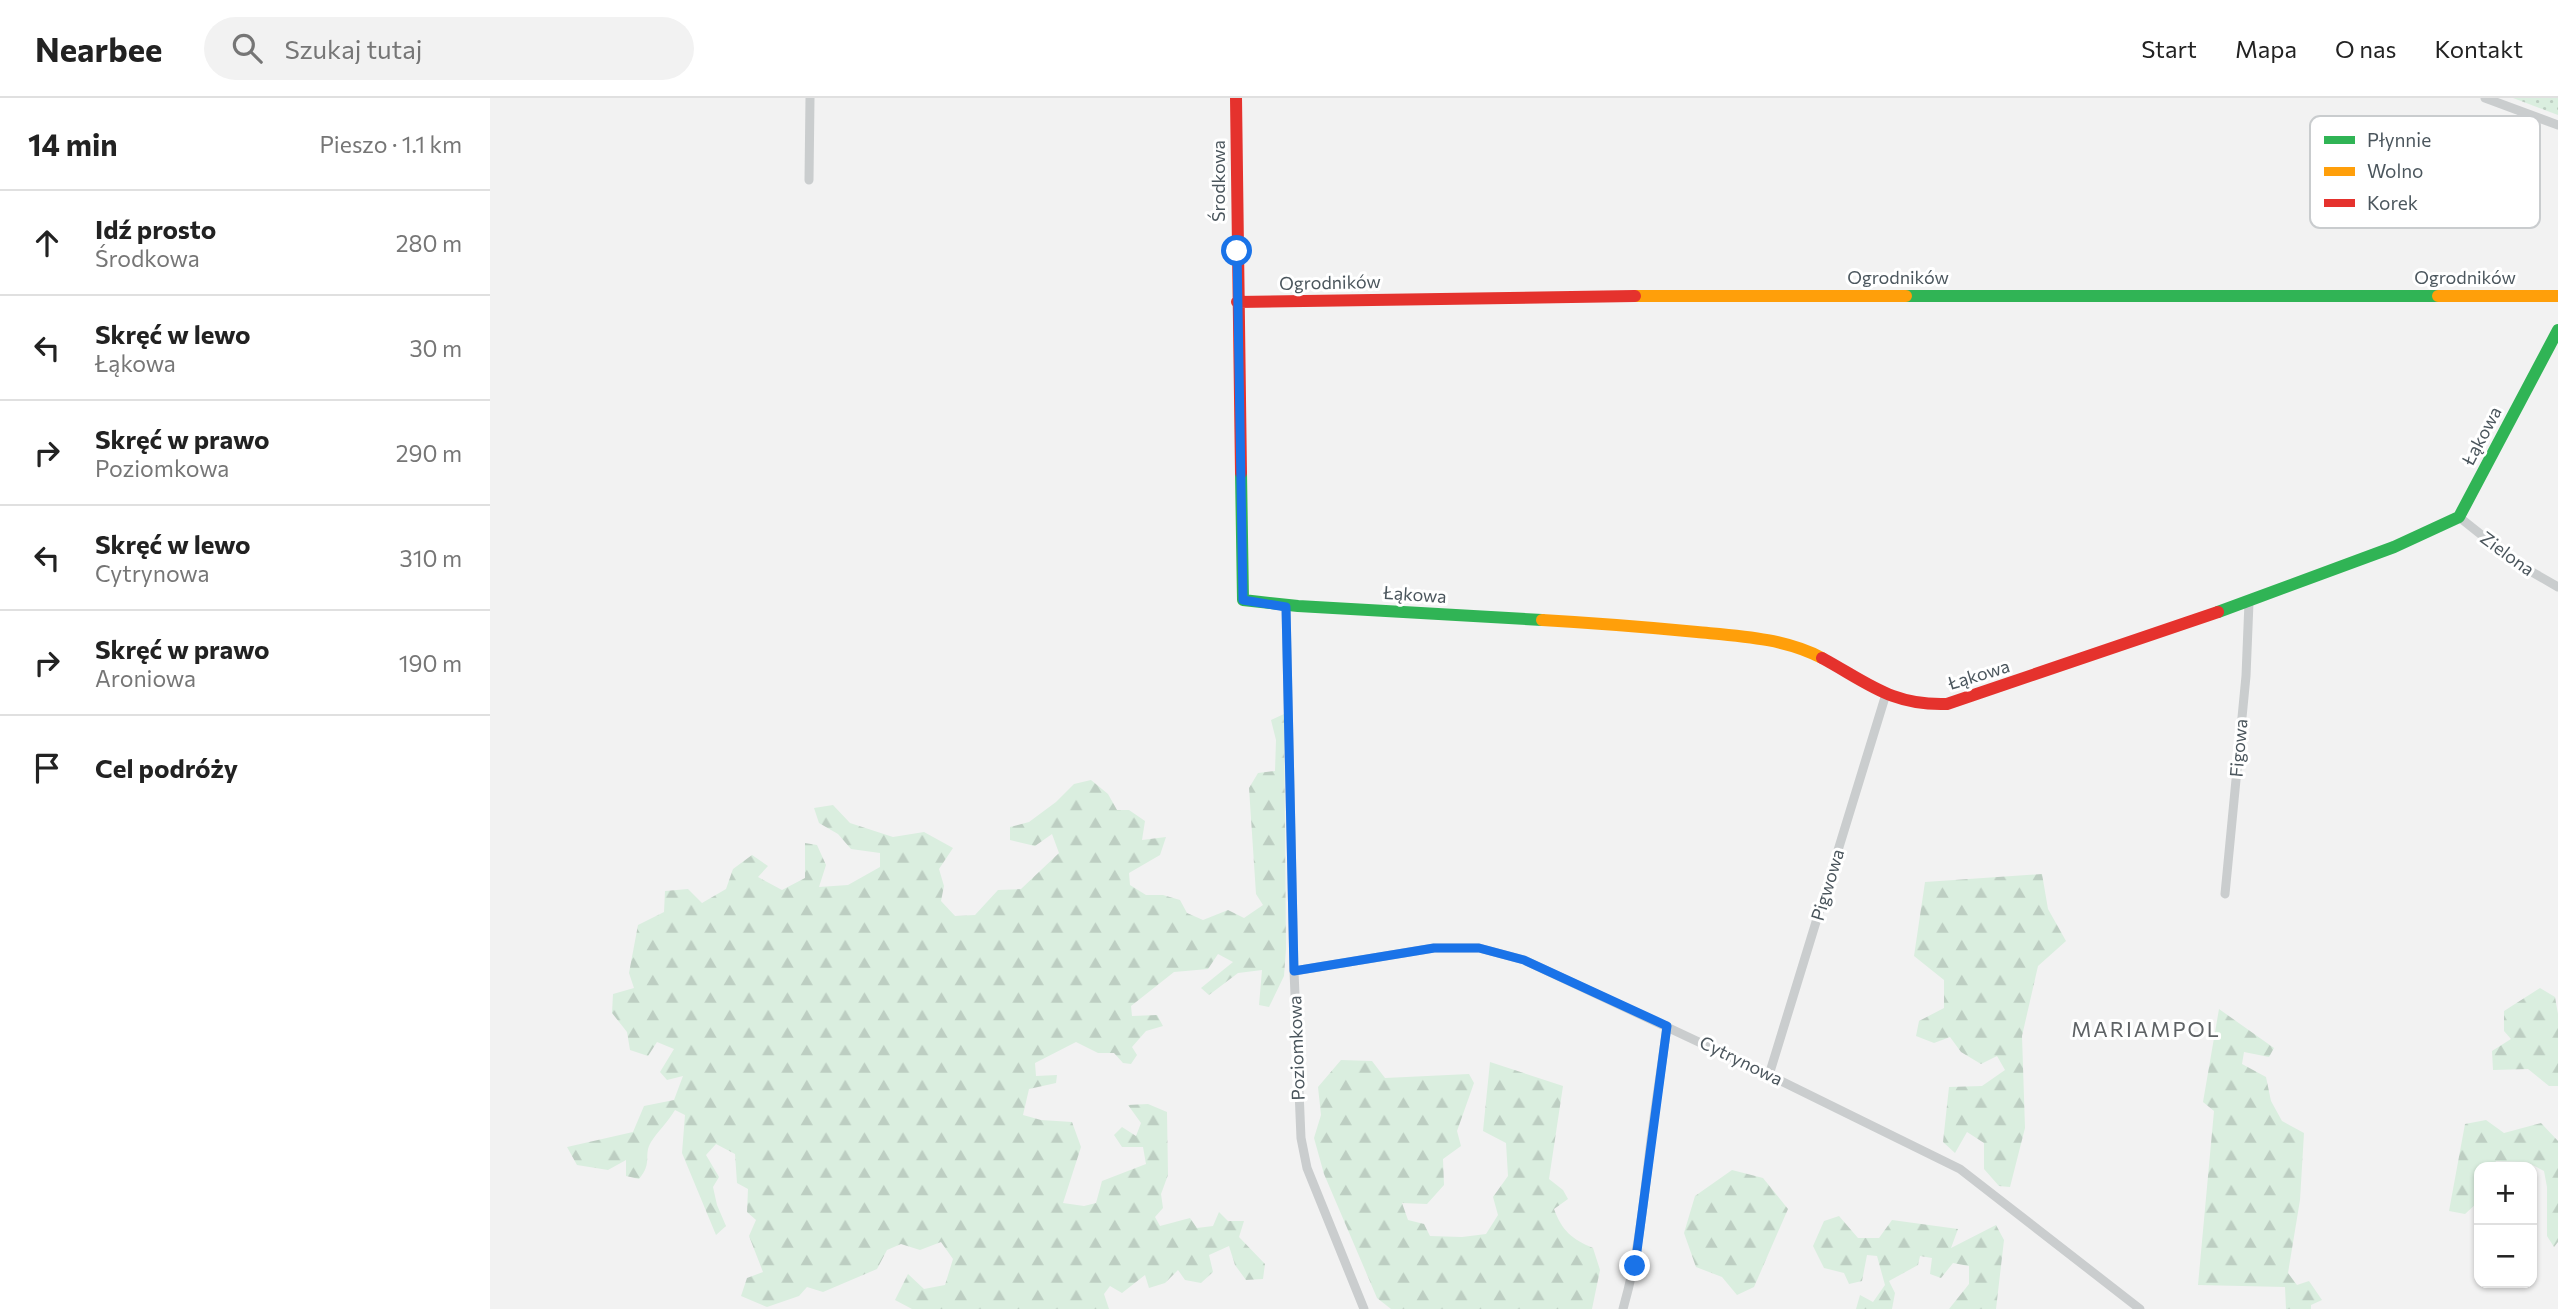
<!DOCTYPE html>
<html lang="pl">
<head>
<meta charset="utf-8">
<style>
	body { margin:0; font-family:Commissioner,sans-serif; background:#f2f2f2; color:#222 }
	.controls { position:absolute; right:21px; bottom:21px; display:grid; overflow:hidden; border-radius:14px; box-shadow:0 2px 5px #0004 }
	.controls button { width:63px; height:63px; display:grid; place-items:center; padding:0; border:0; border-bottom:2px solid #e0e0e0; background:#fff; color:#222; font:35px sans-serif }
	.stop { position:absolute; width:21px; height:21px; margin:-16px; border:5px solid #1a73e8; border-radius:50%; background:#fff }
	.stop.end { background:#1a73e8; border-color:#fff; box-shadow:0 2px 7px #0008 }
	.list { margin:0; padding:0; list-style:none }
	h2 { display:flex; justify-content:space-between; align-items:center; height:91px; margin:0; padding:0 28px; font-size:30px }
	h2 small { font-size:23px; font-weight:400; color:#767676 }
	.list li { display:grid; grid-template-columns:46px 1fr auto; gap:21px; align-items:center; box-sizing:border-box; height:105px; padding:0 28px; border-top:2px solid #e0e0e0 }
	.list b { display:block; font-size:26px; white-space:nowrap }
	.list p { margin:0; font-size:23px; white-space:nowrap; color:#767676 }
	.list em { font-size:23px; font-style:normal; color:#767676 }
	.icon { flex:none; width:38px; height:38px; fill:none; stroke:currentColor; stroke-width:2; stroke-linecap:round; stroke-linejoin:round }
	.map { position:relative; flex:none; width:2068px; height:1211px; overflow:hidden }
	header { display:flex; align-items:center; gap:42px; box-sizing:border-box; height:98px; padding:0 35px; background:#fff; border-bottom:2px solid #e0e0e0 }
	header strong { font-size:33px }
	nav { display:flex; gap:38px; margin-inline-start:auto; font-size:24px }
	.search { width:490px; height:63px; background:#f2f2f2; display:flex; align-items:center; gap:18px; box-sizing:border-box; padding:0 24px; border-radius:38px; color:#767676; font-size:26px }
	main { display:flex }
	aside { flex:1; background:#fff }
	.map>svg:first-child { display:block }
	.grass { fill:url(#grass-dots) }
	.forest { fill:url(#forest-firs) }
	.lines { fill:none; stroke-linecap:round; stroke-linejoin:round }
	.street { stroke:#cacdce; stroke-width:9 }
	.fast { stroke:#30b455; stroke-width:12 }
	.slow { stroke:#ff9f0a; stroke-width:12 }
	.jam { stroke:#e5322d; stroke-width:12 }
	.route { stroke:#1a73e8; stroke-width:9 }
	.labels { text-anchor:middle; stroke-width:6; stroke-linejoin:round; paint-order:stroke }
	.street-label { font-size:18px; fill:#4b565d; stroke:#fff }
	.quarter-label { font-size:21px; letter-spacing:2px; fill:#5e6265; stroke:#fff }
	.key { fill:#fff; stroke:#c9ccce; stroke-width:2 }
	.key-label { font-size:19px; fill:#4b565d }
</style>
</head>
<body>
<header>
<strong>Nearbee</strong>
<div class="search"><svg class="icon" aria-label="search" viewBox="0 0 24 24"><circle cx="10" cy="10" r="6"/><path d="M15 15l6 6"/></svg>Szukaj tutaj</div>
<nav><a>Start</a><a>Mapa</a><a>O nas</a><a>Kontakt</a></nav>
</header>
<main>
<aside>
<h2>14 min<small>Pieszo · 1.1 km</small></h2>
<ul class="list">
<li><svg class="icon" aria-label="ahead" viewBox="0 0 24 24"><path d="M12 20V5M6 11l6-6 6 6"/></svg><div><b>Idź prosto</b><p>Środkowa</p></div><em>280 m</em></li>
<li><svg class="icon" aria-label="left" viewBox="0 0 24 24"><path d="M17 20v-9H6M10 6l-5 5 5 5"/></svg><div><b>Skręć w lewo</b><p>Łąkowa</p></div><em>30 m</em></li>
<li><svg class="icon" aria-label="right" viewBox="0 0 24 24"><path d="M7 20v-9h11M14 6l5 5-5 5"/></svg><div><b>Skręć w prawo</b><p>Poziomkowa</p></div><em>290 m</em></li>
<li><svg class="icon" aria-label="left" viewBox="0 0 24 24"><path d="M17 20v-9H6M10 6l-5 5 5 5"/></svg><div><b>Skręć w lewo</b><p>Cytrynowa</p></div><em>310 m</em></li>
<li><svg class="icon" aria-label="right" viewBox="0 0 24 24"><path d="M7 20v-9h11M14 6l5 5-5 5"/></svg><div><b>Skręć w prawo</b><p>Aroniowa</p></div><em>190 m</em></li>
<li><svg class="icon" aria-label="arrive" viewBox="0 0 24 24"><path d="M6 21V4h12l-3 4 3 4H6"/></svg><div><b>Cel podróży</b></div></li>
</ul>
</aside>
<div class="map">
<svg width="2068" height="1211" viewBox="0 0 2068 1211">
	<defs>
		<pattern id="grass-dots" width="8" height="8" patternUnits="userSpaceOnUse" patternTransform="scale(1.75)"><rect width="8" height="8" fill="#daeedf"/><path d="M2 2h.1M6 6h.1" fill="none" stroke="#bdcec2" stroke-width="1.8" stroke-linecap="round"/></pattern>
		<pattern id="forest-firs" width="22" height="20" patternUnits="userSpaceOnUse" patternTransform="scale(1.75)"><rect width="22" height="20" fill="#daeedf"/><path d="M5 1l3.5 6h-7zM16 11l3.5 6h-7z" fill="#bdcec2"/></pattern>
	</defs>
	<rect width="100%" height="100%" fill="#f2f2f2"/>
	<!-- grass -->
	<path class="grass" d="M 2023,0 L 2068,0 L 2068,17 Z"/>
	<!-- forest -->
	<path class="forest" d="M 794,616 L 796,851 L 794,878 L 779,909 L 769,907 L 772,872 L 748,875 L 719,897 L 711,890 L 743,864 L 728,856 L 718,871 L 684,874 L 641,908 L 642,918 L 667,917 L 673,928 L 656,933 L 642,949 L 647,957 L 641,966 L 633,965 L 624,955 L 608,955 L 586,944 L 545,965 L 546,978 L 567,977 L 566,985 L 539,991 L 533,1017 L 551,1022 L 582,1024 L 591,1049 L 573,1105 L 594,1108 L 606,1105 L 612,1083 L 656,1066 L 653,1049 L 632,1049 L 624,1037 L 632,1029 L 646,1038 L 651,1025 L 638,1007 L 658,1006 L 677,1014 L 678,1077 L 671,1096 L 673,1110 L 665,1119 L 670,1128 L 700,1120 L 707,1130 L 723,1128 L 729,1114 L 738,1123 L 754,1123 L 749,1139 L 775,1166 L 773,1181 L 756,1182 L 745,1167 L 739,1148 L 719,1157 L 723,1174 L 711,1185 L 695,1182 L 688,1172 L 675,1185 L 659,1190 L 655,1177 L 632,1195 L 620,1188 L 614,1196 L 619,1211 L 422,1211 L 405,1202 L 418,1176 L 434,1191 L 455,1187 L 463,1161 L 451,1144 L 430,1152 L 411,1146 L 397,1152 L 387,1171 L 333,1194 L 317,1189 L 309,1198 L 277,1209 L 251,1198 L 257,1180 L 273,1174 L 259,1138 L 266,1122 L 257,1114 L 258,1091 L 247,1085 L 245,1056 L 226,1046 L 216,1057 L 229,1079 L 223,1089 L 227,1107 L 236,1128 L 226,1137 L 192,1055 L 195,1017 L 185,1012 C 178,1024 168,1033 161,1044 C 153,1057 163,1065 149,1081 L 136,1078 L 136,1062 L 118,1072 L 87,1067 L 77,1049 L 143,1034 L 154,1008 L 184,1002 L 193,978 L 177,982 L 170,974 L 184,951 L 167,944 L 158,958 L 140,952 L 137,934 L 122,915 L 123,896 L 144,890 L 139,875 L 148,827 L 174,814 L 175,793 L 198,791 L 212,805 L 236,791 L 243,771 L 262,757 L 278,768 L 268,779 L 292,792 L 315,780 L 315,745 L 327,747 L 336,767 L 329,789 L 358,787 L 390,769 L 390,755 L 361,751 L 348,736 L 329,725 L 324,710 L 343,707 L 360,725 L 403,739 L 434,734 L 463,750 L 449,771 L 454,788 L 451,803 L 465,818 L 485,817 L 508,792 L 531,791 L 569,755 L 562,736 L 545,748 L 520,742 L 520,729 L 539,724 L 566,704 L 584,686 L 601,682 L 618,696 L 627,712 L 639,712 L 655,723 L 652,742 L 676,739 L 670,757 L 639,775 L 640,787 L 656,797 L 673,797 L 690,802 L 697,815 L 713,822 L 738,812 L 754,820 L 773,807 L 766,796 L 759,690 L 768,675 L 785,673 L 786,642 L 781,622 Z
		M 1552,776 L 1558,811 L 1576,843 L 1548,868 L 1532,938 L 1535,1030 L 1520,1089 L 1509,1088 L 1494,1071 L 1494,1045 L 1477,1034 L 1465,1055 L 1453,1044 L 1459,989 L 1492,988 L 1515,972 L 1507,958 L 1491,966 L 1471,954 L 1460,939 L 1444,945 L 1426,938 L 1429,923 L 1454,910 L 1454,882 L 1424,858 L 1435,784 Z
		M 2050,890 L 2065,899 L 2068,916 L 2068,988 L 2059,988 L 2038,971 L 2003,972 L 2002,953 L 2021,941 L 2014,933 L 2014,913 Z
		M 1729,911 L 1784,950 L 1779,959 L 1754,954 L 1752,966 L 1776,979 L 1781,1003 L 1792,1023 L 1814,1035 L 1810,1102 L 1798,1175 L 1807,1187 L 1819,1183 L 1832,1202 L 1821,1207 L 1821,1211 L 1796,1211 L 1795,1189 L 1708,1187 L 1724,1013 L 1713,1004 Z
		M 851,962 L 882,963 L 895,980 L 979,976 L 984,985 L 967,1033 L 971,1048 L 953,1061 L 954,1087 L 937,1106 L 912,1105 L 918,1122 L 934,1126 L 940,1138 L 972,1139 L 996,1136 L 1008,1117 L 1003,1099 L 1018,1078 L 1016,1045 L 993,1033 L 1000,964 L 1073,988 L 1059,1081 L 1073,1092 L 1078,1101 L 1064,1111 C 1072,1133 1082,1141 1103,1150 L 1110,1172 L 1102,1211 L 901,1211 L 887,1200 L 834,1076 L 824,1040 L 831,1017 L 828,989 Z
		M 1996,1022 L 2014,1035 L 2051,1025 L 2068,1043 L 2068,1144 L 2064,1149 L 2057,1138 L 2057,1089 L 2054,1073 L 2037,1064 L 2006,1063 L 2003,1069 L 1989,1069 L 1989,1106 L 1987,1105 L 1975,1116 L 1959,1113 L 1975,1026 Z
		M 1242,1072 L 1273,1080 L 1298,1111 L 1264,1189 L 1247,1197 L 1232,1179 L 1206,1169 L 1194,1135 L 1205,1098 Z
		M 1349,1118 L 1368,1140 L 1389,1140 L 1402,1122 L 1468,1131 L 1461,1150 L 1506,1127 L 1514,1142 L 1506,1211 L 1459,1211 L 1479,1186 L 1479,1168 L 1463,1165 L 1451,1180 L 1440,1176 L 1442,1160 L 1430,1158 L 1428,1167 L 1399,1183 L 1405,1195 L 1402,1211 L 1366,1211 L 1370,1197 L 1383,1204 L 1395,1187 L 1387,1158 L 1377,1157 L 1372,1183 L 1359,1186 L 1354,1175 L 1334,1170 L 1323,1148 L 1334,1123 Z"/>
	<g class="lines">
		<!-- street -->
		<path class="street" d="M 1995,0 L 2068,27
			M 319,82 L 320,0
			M 1969,419 L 2028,466 L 2068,489
			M 796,509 L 804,873 L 811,1040 L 817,1070 L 874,1211
			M 1735,796 L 1756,578 L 1759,504
			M 804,873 L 944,850 L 989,850 L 1034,862 L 1279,977 L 1470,1071 L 1650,1211
			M 1279,977 L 1396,596
			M 1133,1211 C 1147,1162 1152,1118 1158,1067 C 1163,1021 1171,974 1177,928"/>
		<!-- fast -->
		<path class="fast" d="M 1416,198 L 1948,198
			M 751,375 L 753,502 L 808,508 L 1052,522
			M 1728,514 L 1904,449 L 1969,419 L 2068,232"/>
		<!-- slow -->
		<path class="slow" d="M 1145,198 L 1416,198
			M 1948,198 L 2068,198
			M 1052,522 C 1104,525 1156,529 1207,534 C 1250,538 1294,540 1332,560"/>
		<!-- jam -->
		<path class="jam" d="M 746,0 L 751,375
			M 747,204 L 1145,198
			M 1332,560 C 1378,585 1402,608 1457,606 L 1728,514"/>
	</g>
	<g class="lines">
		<!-- route -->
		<path class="route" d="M 747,153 L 753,502 L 796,509 L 804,873 L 944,850 L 989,850 L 1034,862 L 1177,928 L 1145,1168"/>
	</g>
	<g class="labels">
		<!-- street labels -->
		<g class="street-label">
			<text transform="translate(729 83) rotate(-90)" y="6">Środkowa</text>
			<text x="1408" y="186">Ogrodników</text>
			<text x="1975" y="186">Ogrodników</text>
			<text transform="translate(840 185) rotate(-1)" y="6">Ogrodników</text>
			<text transform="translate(1992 338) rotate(-62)" y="6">Łąkowa</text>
			<text transform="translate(2017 456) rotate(36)" y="6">Zielona</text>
			<text transform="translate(925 497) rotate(4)" y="6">Łąkowa</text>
			<text transform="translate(1489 577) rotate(-17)" y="6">Łąkowa</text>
			<text transform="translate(1749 650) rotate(-85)" y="6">Figowa</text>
			<text transform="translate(1338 787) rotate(-73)" y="6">Pigwowa</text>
			<text transform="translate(807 950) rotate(-92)" y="6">Poziomkowa</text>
			<text transform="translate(1251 963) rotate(26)" y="6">Cytrynowa</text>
		</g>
		<!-- quarter labels -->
		<g class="quarter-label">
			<text x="1656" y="939">MARIAMPOL</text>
		</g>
	</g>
	<!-- legend -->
	<rect x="1820" y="18" width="230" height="112" rx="10" class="key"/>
	<rect x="1834" y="38" width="31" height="8" fill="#30b455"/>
	<rect x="1834" y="69" width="31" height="9" fill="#ff9f0a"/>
	<rect x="1834" y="101" width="31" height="8" fill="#e5322d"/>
	<g class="key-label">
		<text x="1877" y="49">Płynnie</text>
		<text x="1877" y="80">Wolno</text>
		<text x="1877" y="112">Korek</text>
	</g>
</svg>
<div class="controls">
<button>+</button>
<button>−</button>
</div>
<div class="stop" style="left:747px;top:153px"></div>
<div class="stop end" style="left:1145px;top:1168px"></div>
</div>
</main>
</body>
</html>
